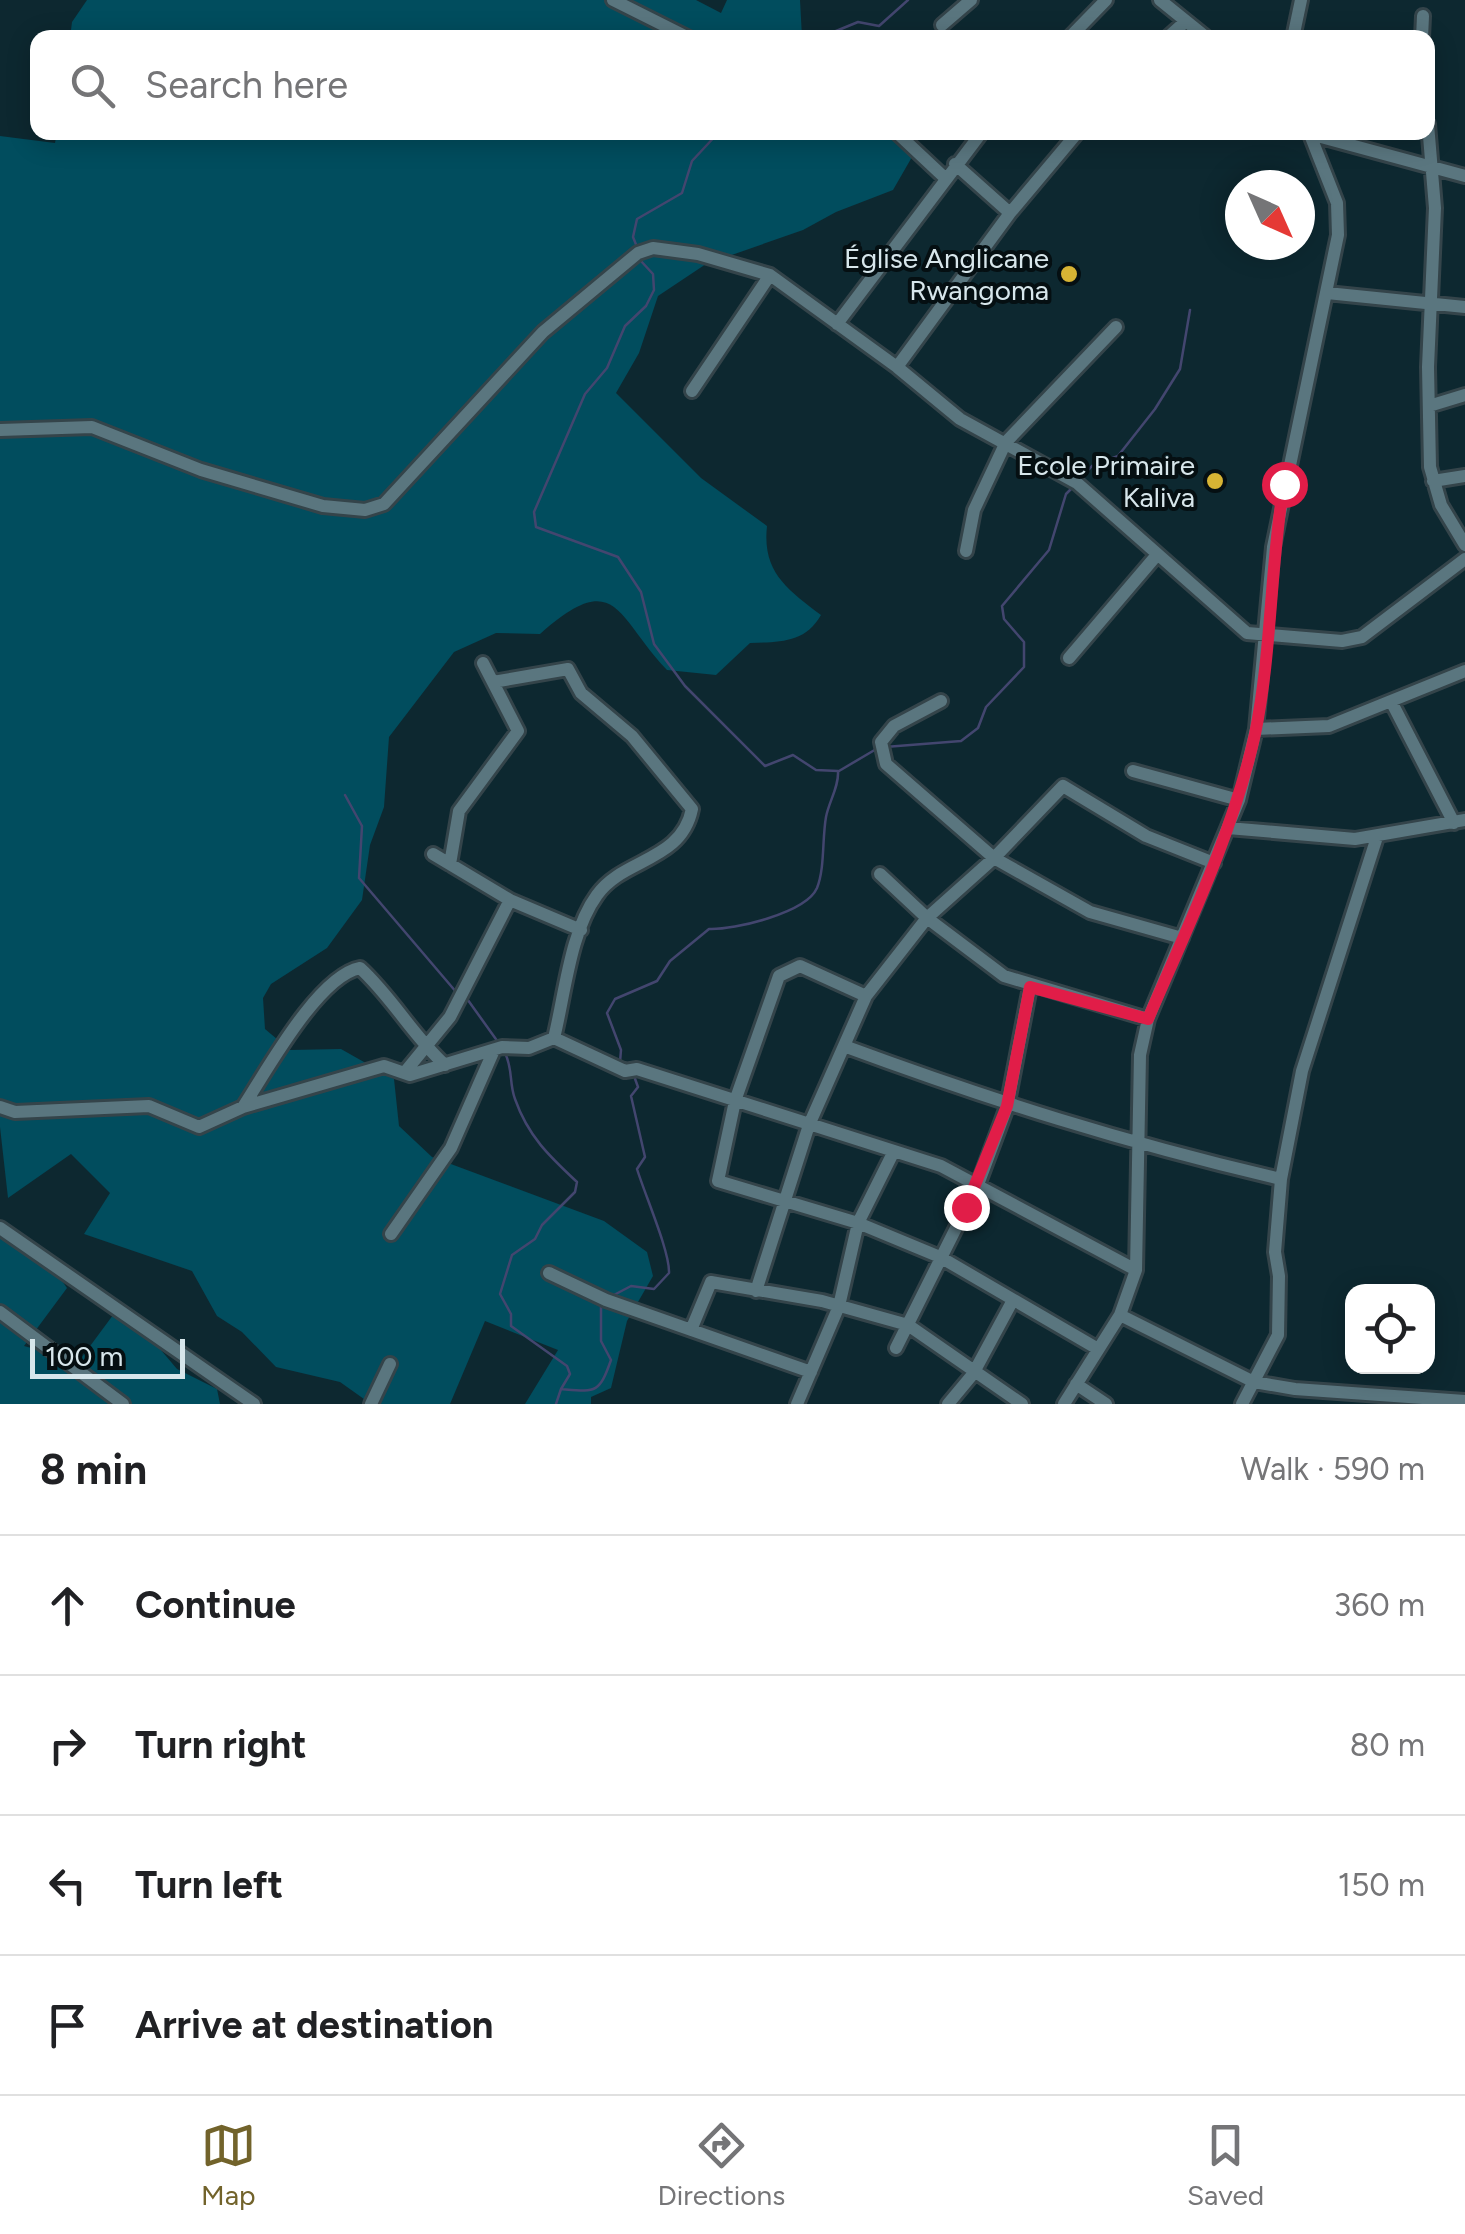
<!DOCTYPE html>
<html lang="en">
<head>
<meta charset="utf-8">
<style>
	body { margin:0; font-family:Figtree,sans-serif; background:#f2f2f2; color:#202124 }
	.controls { position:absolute; right:30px; bottom:30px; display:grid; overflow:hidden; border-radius:20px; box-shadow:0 5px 25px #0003 }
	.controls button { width:90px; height:90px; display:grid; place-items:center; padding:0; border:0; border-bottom:2px solid #e0e0e0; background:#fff; color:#202124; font:50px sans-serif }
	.compass { position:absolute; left:1225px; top:170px; width:90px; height:90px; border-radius:50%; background:#fff; box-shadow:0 5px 25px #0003; rotate:135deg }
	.scale { position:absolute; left:30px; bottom:25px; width:155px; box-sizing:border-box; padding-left:10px; border:5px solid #d7e6eb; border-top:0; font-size:28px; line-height:35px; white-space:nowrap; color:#d7e6eb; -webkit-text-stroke:8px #050f12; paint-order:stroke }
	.stop { position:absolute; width:30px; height:30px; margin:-22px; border:8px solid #e11d48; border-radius:50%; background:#fff }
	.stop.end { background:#e11d48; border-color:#fff; box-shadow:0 2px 10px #0008 }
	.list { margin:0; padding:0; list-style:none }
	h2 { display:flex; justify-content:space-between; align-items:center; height:130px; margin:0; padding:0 40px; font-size:42px }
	h2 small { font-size:32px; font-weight:400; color:#757577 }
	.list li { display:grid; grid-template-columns:65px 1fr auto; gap:30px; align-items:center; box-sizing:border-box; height:140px; padding:0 40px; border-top:2px solid #e0e0e0 }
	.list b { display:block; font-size:38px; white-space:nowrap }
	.list em { font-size:32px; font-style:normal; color:#757577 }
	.icon { flex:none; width:55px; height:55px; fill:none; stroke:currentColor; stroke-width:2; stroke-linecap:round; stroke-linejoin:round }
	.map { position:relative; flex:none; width:1465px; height:1404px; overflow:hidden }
	.search { position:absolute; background:#fff; box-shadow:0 5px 25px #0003; left:30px; right:30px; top:30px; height:110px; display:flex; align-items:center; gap:25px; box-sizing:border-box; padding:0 35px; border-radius:20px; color:#757577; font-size:38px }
	.sheet { height:690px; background:#fff }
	nav { display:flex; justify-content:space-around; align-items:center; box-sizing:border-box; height:140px; border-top:2px solid #e0e0e0; background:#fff; font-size:28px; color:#757577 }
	nav a { display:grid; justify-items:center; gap:5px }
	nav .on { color:#72632b }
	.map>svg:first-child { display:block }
	.green { fill:#014d5e }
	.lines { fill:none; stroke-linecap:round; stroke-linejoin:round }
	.stream { stroke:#43466f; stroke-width:2.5 }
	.minor-casing { stroke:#34444a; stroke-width:18 }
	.minor { stroke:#5a767f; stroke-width:12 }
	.route { stroke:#e11d48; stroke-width:12 }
	.poi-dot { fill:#d7b434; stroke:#050f12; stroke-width:4 }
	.labels { text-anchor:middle; stroke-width:8; stroke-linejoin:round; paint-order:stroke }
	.poi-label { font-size:28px; fill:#d7e6eb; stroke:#050f12; text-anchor:end }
</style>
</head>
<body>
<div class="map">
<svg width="1465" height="1404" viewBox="0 0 1465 1404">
	<rect width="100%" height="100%" fill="#0d2830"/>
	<!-- green -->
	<path class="green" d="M 87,0 L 696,0 L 721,13 L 727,0 L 800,0 L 802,37 L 70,38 L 72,22 Z
		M 57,132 L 899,132 L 912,157 L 893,190 L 836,212 L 803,230 L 706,264 L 658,296 L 639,353 L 616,393 L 701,478 L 767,526 C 762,572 787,589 821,615 C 805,643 780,642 750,643 L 716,675 L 667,670 C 616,617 617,566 540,634 L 496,633 L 454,652 L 389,737 L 384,807 L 370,845 L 362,900 L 327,948 L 271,984 L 263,998 L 265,1029 L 290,1050 L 341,1049 L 394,1079 L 399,1126 L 432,1157 L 604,1221 L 647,1252 L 653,1276 L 627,1321 L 611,1388 L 591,1397 L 591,1404 L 525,1404 L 558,1350 L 485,1321 L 450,1404 L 371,1404 L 340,1382 L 276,1367 L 242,1332 L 217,1316 L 192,1271 L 84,1234 L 110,1193 L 71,1154 L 8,1198 L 0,1127 L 0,136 L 55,143 Z
		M 0,1224 L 49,1262 L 67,1288 L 24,1346 L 79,1361 L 116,1311 L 144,1330 L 177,1369 L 217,1389 L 220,1404 L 0,1404 Z"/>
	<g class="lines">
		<!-- stream -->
		<path class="stream" d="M 819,38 L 858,22 L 879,26 L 908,0
			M 637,247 L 633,237 L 637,219 L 682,193 L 692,161 L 719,132
			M 1079,480 L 1092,466 L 1118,456 L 1155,409 L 1180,369 L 1190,310
			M 885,747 L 961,741 L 978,728 L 986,707 L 1024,667 L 1024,642 L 1004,619 L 1002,606 L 1049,550 L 1066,494 L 1074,486
			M 839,771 L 878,748
			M 345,795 L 362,826 L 359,878 L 457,993
			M 465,996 L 498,1042
			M 505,1053 C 513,1069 509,1083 515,1099 C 528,1136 549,1156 577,1182 L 575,1192 L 542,1225 L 535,1239 L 512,1255 L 500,1294 L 511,1314 L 511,1326 L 567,1366 L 570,1374 L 561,1389
			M 620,1062 L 621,1050 L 607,1013 L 615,999 L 657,981 L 670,961 L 709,929 C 734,930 806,913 817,888 C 825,868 822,839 826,817 C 829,801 839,787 838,771 L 816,770 L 793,755 L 765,766 L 685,686 L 654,644 L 641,592 L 618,557 L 536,527 L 534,512 L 585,394 L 607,368 L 625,326 L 646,306 L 654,290 L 653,274 L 640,260
			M 612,1296 L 631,1286 L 654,1289 L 669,1273 C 670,1252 645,1195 637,1169 L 645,1157 L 631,1096 L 638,1087 L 634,1076
			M 556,1404 L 561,1389 C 596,1392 599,1394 611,1360 L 601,1341 L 601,1302"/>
		<defs>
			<path id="minor" d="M 613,0 L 689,38
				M 1160,0 L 1207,38
				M 942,25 L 971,0
				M 1069,38 L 1106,0
				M 1167,38 L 1185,22
				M 1293,38 L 1301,0
				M 1422,38 L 1423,16
				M 1428,124 L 1435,208 L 1428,367 L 1430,467 L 1441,505 L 1465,545
				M 896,132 L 945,178
				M 1310,134 L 1465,176
				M 955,164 L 1010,213
				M 1327,293 L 1465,307
				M 837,324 L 982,132
				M 897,367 L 1010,213 L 1078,132
				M 692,391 L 770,275
				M 1429,406 L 1465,395
				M 0,430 L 92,427 L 201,470 L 323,506 L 365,510 L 384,504 L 543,332 L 638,253 L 653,248 L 698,254 L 770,275 L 897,367 L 960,419 L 1077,483 L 1247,633 L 1342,641 L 1362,637 L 1465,559
				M 1433,481 L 1465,476
				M 966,551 L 974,510 L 1006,442 L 1116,327
				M 1069,658 L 1156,556
				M 493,682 L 568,669 L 581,693 L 632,736 L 692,809 C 681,862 623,858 597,895 C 570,932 565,994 554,1038
				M 941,701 L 894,726 L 881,742 L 886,764 L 994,858 L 1090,912 L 1182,938
				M 1391,701 L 1454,823
				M 1256,729 L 1329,726 L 1465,671
				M 1133,771 L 1239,800
				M 1228,828 L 1355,839 L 1465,820
				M 433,854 L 510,900 L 581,930
				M 450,864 L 459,811 L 518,731 L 483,663
				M 880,874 L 927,918 L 1004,976 L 1148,1019
				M 866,996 L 800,966 L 779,976 L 735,1101 L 718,1181 L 858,1223 L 940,1257 L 1098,1349
				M 844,1046 C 993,1101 1126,1143 1281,1179
				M 405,1072 L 450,1017 L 510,900
				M 0,1107 L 15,1112 L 149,1106 L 199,1127 L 243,1107 L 384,1066 L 410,1075 L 502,1047 L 529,1048 L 554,1038 L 625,1071 L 637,1069 L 941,1166 L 1136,1270
				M 243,1107 C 266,1072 318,976 360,968 C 392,997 413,1036 445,1065
				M 0,1228 L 254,1404
				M 391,1234 L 451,1148 L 494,1050
				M 549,1273 L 606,1300 L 811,1372
				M 756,1291 L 809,1125 L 866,996 L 927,918 L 994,858 L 1063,786 L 1146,836 L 1214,863
				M 0,1312 L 123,1404
				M 1120,1315 L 1254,1382 L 1295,1389 L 1465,1401
				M 691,1330 L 711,1282 L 822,1301 L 908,1325 L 1022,1404
				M 896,1348 L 979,1182 L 1007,1107 L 1030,987
				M 1076,1384 L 1106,1404
				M 371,1404 L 390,1364
				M 797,1404 L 839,1306 L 858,1223 L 894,1151
				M 948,1404 L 973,1374 L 1013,1300
				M 1064,1404 L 1120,1315 L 1136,1270 L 1140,1055 L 1148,1019 L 1239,800 L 1256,729 L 1273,547 L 1338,235 L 1337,203 L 1309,132
				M 1242,1404 L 1278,1335 L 1279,1276 L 1275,1252 L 1281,1179 L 1302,1071 L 1377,837"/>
		</defs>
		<!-- minor casing -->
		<use href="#minor" class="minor-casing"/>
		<!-- minor -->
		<use href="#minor" class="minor"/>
	</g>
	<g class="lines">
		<!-- route -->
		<path class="route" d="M 966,1207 L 1007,1106 L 1030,987 L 1148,1019 C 1188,926 1233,833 1255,734 C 1272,652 1270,566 1284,484"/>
	</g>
	<!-- markers -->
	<g class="poi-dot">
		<circle cx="1069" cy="274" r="10"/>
		<circle cx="1215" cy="481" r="10"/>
	</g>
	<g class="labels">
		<!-- poi labels -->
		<g class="poi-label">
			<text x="1049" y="268">Église Anglicane<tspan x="1049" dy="32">Rwangoma</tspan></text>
			<text x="1195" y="475">Ecole Primaire<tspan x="1195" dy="32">Kaliva</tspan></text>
		</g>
	</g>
</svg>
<div class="controls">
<button><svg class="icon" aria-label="locate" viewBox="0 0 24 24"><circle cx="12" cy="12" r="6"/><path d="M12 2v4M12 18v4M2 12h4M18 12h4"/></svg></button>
</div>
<svg class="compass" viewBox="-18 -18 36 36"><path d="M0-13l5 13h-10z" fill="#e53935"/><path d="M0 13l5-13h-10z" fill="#757577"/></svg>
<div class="scale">100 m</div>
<div class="stop" style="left:1284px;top:484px"></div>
<div class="stop end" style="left:966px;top:1207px"></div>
<div class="search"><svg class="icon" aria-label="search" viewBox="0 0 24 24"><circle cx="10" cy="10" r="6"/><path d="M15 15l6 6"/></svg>Search here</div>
</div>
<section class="sheet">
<h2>8 min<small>Walk · 590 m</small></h2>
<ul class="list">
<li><svg class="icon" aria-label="ahead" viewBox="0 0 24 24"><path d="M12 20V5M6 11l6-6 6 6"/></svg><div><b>Continue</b></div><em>360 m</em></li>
<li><svg class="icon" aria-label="right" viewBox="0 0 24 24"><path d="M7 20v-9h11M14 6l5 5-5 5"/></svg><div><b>Turn right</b></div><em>80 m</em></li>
<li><svg class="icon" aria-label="left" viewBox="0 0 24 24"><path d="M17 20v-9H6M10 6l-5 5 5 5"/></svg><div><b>Turn left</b></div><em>150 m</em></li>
<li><svg class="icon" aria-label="arrive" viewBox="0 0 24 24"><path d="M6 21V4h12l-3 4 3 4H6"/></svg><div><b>Arrive at destination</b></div></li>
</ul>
</section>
<nav>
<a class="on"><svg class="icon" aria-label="map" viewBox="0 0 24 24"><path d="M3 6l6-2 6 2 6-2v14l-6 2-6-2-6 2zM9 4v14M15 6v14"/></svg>Map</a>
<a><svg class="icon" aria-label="directions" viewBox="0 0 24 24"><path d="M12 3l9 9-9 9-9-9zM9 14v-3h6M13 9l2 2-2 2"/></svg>Directions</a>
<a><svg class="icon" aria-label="saved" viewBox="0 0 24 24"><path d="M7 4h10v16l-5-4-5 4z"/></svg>Saved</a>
</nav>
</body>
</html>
